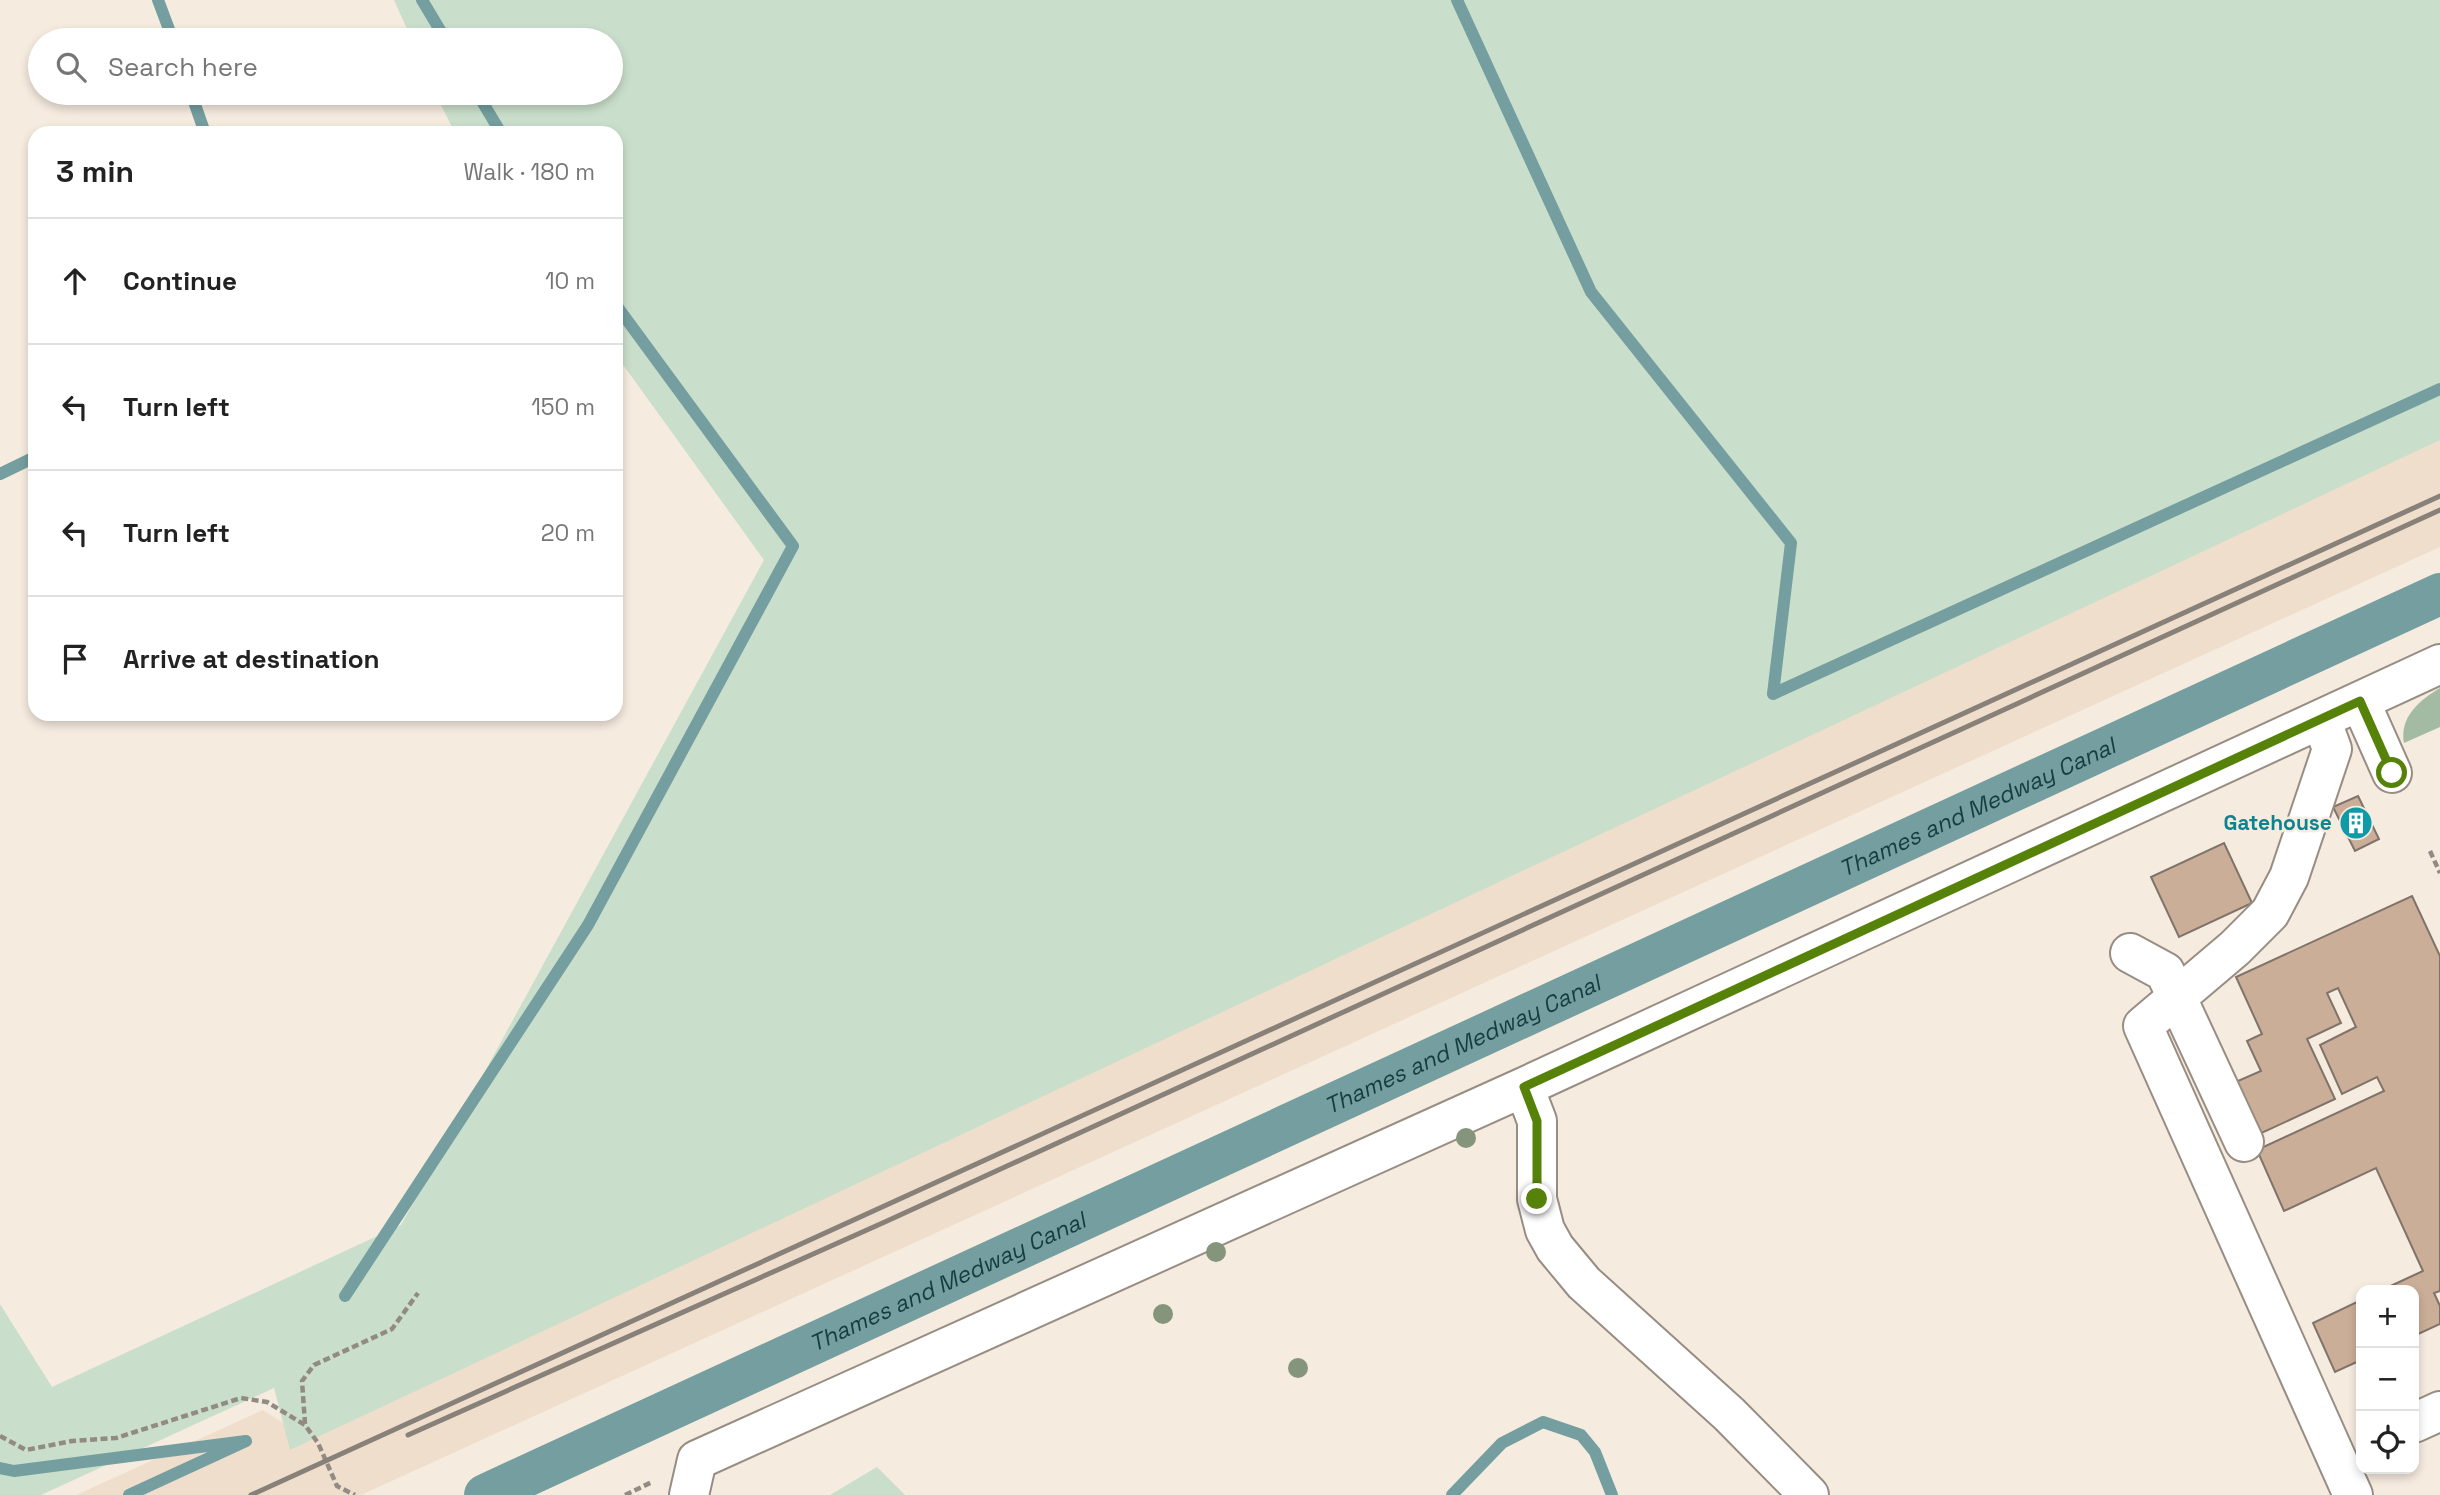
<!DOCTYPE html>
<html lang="en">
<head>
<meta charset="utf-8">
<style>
	body { margin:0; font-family:"Space Grotesk",sans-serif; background:#f6f6f6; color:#222 }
	.controls { position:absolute; right:21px; bottom:21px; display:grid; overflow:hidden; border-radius:14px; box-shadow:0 4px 10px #0003 }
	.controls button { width:63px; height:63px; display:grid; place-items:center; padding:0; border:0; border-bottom:2px solid #e0e0e0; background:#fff; color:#222; font:35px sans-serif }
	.stop { position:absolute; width:21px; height:21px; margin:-16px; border:5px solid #57820a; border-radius:50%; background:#fff }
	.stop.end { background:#57820a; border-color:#fff; box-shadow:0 2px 7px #0008 }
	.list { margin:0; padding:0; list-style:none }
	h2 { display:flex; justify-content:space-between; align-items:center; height:91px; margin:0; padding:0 28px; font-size:30px }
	h2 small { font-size:23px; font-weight:400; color:#767676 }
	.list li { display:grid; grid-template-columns:46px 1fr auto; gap:21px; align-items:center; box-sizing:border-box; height:126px; padding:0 28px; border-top:2px solid #e0e0e0 }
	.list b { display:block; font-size:26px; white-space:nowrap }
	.list em { font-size:23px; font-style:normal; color:#767676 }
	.icon { flex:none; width:38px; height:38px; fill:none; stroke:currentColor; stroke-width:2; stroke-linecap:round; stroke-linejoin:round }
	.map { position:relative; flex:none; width:2440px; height:1495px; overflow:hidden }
	.search { position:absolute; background:#fff; box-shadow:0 4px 10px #0003; left:28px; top:28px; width:595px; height:77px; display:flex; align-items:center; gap:18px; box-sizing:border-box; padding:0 24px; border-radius:38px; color:#767676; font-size:26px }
	.panel { position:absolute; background:#fff; box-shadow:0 4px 10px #0003; left:28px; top:126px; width:595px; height:595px; border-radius:21px }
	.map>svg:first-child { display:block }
	.built { fill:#efdecc }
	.green { fill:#cadfcb }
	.forest { fill:#a2bba2 }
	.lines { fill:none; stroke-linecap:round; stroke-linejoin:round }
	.stream { stroke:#749e9f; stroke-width:12 }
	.canal { stroke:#749e9f; stroke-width:42 }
	.building { fill:#cbae98; stroke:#7f736a; stroke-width:2 }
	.minor-casing { stroke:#988d82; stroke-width:42 }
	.path { stroke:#928b83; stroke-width:4.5; stroke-dasharray:7 3.5; stroke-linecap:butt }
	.minor { stroke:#fff; stroke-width:38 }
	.rail { stroke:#888179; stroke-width:5 }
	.tree { fill:#84957b }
	.route { stroke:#57820a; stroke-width:9 }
	.labels { text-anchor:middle; stroke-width:5; stroke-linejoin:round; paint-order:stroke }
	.culture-label { font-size:21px; font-weight:bold; fill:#0d838f; stroke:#f6ebdf; text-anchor:end }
	.water-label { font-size:23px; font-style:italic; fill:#143d3e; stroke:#f6ebdf }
</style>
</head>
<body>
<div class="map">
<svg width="2440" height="1495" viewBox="0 0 2440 1495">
	<rect width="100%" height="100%" fill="#f6ebdf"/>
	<!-- built -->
	<path class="built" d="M 2440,397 L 2440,547 L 361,1495 L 76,1495 L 263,1410 L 300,1434 Z"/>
	<!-- green -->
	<path class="green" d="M 394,0 L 2440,0 L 2440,440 L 290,1450 L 274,1388 L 41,1495 L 0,1495 L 0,1304 L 52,1387 L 401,1225 L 764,560 L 616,355 L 616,133 L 455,133 L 435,93 L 611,93 L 611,40 L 412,40 Z
		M 877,1467 L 905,1495 L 830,1495 Z"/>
	<!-- forest -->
	<path class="forest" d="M 2440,688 L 2440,727 L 2404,743 C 2399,717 2420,700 2440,688 Z"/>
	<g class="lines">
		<!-- stream -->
		<path class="stream" d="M 158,0 L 173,40
			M 422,0 L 446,40
			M 1457,0 L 1591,292 L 1791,543 L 1773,694
			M 191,93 L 205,133
			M 477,93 L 501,133
			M 0,474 L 35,457
			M 1773,694 L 2440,389
			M 345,1296 L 588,925 L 793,546 L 616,305
			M 0,1468 L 14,1471 L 246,1441 L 129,1495
			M 1452,1495 L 1502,1443 L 1543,1422 L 1581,1435 L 1595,1452 L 1612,1495"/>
		<!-- canal -->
		<path class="canal" id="s1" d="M 485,1495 L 2440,594"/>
	</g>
	<!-- building -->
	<path class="building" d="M 2358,796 L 2379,839 L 2355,851 L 2333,807 Z
		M 2224,843 L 2252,903 L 2179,937 L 2151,877 Z
		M 2412,896 L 2440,956 L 2440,1291 L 2434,1293 L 2440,1306 L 2440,1324 L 2414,1336 L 2414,1290 L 2382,1290 L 2423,1271 L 2376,1168 L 2284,1211 L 2257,1150 L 2384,1091 L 2377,1077 L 2342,1094 L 2320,1045 L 2356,1027 L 2338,988 L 2327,993 L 2341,1023 L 2307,1039 L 2335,1099 L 2255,1136 L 2231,1084 L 2261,1071 L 2247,1041 L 2262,1034 L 2236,977 Z
		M 2361,1300 L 2361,1360 L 2335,1372 L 2313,1323 Z"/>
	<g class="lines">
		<defs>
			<path id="minor" d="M 2360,701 L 2392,773
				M 2321,719 L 2332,749 L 2289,877 L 2270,913 L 2235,948 L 2143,1026 L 2353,1495
				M 2130,953 L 2165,972 L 2244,1142
				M 1524,1087 L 1537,1121 L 1537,1199 L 1545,1230 L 1555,1248 L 1584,1283 L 1729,1414 L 1809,1495
				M 2414,1423 L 2440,1411
				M 689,1495 L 697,1460 L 1524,1087 L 2440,664"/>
		</defs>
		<!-- minor casing -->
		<use href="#minor" class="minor-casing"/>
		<!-- path -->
		<path class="path" d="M 2430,851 L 2440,873
			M 305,1424 L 302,1381 L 314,1365 L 392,1329 L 418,1293
			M 0,1436 L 26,1450 L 72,1441 L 116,1438 L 241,1398 L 267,1402 L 305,1425 L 318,1443 L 337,1486 L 355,1495
			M 625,1495 L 652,1482"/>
		<!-- minor -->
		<use href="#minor" class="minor"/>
		<!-- rail -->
		<path class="rail" d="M 408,1435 L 887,1221 L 2440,510
			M 251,1495 L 2440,496"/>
	</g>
	<!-- trees -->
	<g class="tree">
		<circle cx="1466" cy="1138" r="10"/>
		<circle cx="1216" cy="1252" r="10"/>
		<circle cx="1163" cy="1314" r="10"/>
		<circle cx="1298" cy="1368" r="10"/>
	</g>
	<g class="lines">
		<!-- route -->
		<path class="route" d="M 1537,1199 L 1537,1121 L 1524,1087 L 2360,701 L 2392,773"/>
	</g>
	<!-- icons -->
	<defs>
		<symbol id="building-disc" viewBox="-11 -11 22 22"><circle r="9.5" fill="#0f9aa8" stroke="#f6ebdf"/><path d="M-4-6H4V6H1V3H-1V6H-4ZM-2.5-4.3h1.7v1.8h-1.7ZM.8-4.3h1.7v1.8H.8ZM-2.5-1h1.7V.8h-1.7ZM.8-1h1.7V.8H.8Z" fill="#fff"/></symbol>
	</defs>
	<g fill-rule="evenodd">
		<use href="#building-disc" x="2337" y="804" width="38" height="38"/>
	</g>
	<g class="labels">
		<!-- culture labels -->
		<g class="culture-label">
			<text x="2332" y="830">Gatehouse</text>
		</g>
		<!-- water labels -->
		<g class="water-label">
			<text dy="8" stroke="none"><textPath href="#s1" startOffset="1643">Thames and Medway Canal</textPath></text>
			<text dy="8" stroke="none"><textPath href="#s1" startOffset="1076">Thames and Medway Canal</textPath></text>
			<text dy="8" stroke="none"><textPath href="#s1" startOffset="509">Thames and Medway Canal</textPath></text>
		</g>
	</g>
</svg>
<div class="controls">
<button>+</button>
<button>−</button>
<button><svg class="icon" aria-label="locate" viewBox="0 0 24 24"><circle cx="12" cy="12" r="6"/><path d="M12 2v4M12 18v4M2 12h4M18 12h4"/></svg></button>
</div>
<div class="stop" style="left:2392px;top:773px"></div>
<div class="stop end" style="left:1537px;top:1199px"></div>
<div class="search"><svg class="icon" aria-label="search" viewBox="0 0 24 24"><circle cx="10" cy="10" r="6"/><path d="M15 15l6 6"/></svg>Search here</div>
<section class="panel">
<h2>3 min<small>Walk · 180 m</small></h2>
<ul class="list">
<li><svg class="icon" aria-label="ahead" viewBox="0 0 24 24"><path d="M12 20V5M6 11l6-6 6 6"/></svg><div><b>Continue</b></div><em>10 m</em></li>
<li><svg class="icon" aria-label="left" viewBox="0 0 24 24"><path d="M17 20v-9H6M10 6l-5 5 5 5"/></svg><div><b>Turn left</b></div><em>150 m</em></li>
<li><svg class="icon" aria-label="left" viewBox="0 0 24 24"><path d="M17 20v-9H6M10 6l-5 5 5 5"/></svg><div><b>Turn left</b></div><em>20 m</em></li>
<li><svg class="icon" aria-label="arrive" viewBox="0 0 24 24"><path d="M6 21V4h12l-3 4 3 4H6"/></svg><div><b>Arrive at destination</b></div></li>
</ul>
</section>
</div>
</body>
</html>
